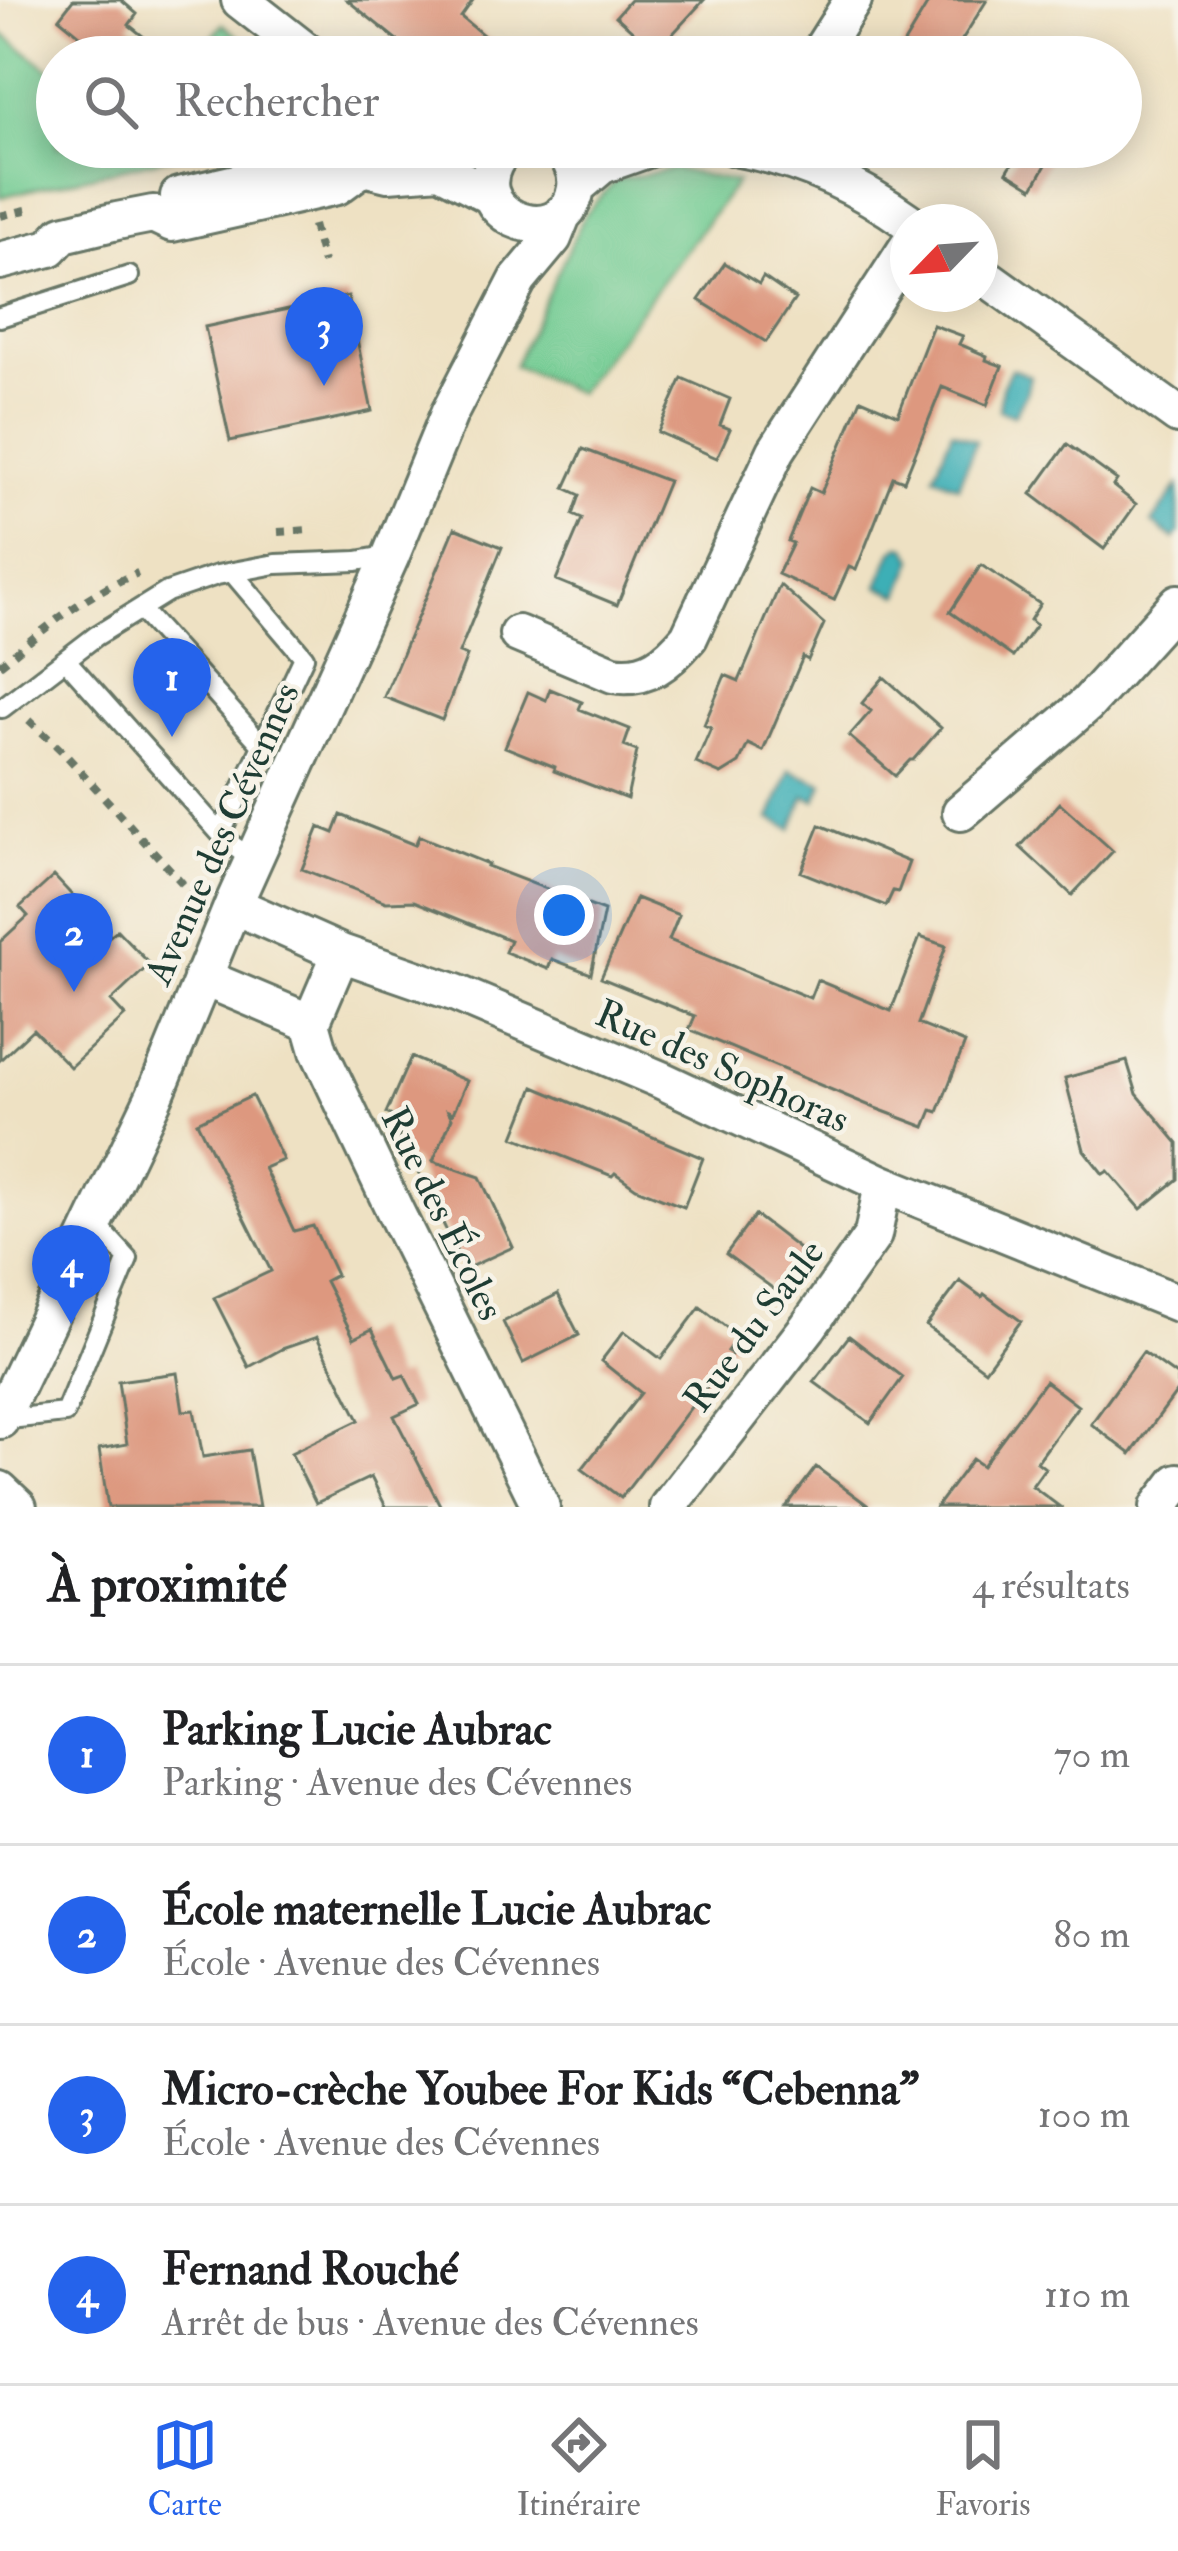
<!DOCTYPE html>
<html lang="fr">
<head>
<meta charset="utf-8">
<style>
	body { margin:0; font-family:"IM FELL Double Pica",serif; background:#f6f6f6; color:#202124 }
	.compass { position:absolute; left:890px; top:204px; width:108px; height:108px; border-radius:50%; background:#fff; box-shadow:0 6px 30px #0003; rotate:245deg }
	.you { position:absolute; left:564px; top:915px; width:42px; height:42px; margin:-30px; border:9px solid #fff; border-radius:50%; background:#1a73e8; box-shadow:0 0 0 18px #1a73e833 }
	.badge { display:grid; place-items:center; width:78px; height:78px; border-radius:50%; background:#2563eb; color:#fff; font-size:39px; font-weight:700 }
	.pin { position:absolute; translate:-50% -99px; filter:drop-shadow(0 3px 6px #0008) }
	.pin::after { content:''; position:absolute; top:63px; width:42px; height:36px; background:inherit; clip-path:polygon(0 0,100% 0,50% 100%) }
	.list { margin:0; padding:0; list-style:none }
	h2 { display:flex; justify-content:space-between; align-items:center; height:156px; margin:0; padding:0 48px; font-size:51px }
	h2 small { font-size:39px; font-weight:400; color:#757577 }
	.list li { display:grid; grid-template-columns:78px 1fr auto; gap:36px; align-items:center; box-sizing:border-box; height:180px; padding:0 48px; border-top:3px solid #e0e0e0 }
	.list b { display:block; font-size:45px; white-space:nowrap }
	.list p { margin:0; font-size:39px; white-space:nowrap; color:#757577 }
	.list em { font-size:39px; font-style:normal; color:#757577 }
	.icon { flex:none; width:66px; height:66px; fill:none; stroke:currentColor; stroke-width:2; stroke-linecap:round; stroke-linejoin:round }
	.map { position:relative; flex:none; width:1178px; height:1507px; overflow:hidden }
	.search { position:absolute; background:#fff; box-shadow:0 6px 30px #0003; left:36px; right:36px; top:36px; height:132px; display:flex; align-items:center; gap:30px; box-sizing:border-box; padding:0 42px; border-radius:66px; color:#757577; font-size:45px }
	.sheet { height:876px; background:#fff }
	nav { display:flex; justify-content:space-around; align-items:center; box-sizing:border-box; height:168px; border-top:3px solid #e0e0e0; background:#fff; font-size:33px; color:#757577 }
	nav a { display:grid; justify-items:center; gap:6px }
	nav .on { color:#2563eb }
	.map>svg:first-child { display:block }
	.green { fill:#70ca91; stroke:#488462; stroke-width:3 }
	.water { fill:#3eafb6; stroke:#2e7675; stroke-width:3 }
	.building { fill:#dd987f }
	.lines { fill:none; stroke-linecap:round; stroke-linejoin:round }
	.lane-casing { stroke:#677666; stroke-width:24 }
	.street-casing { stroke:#677666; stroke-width:42 }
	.path { stroke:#677666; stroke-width:8; stroke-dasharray:9 9; stroke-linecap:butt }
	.lane { stroke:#fff; stroke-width:18 }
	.street { stroke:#fff; stroke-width:36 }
	.labels { text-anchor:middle; stroke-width:9; stroke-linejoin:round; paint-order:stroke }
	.street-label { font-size:39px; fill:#1f3d34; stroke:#f7f3e8 }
</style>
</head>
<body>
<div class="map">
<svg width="1178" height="1507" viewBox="0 0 1178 1507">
	<rect width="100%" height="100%" fill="#f7f3e8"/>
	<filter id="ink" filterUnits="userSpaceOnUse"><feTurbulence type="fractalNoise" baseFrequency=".00833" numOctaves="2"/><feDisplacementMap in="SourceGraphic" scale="24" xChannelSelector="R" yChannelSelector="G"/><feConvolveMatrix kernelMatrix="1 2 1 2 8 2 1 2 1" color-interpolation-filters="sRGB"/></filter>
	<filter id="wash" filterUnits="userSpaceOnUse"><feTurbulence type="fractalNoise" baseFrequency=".004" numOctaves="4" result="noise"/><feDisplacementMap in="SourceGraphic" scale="48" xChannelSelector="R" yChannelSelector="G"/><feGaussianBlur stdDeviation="2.7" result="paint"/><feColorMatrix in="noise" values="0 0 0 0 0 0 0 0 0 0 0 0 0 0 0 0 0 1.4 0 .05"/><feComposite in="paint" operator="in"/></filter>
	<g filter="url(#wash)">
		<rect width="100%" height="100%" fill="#eee1c3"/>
		<!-- green -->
		<path class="green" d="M 223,24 L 263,57 L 197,57 Z
			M 0,32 L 57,75 L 57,147 L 213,147 L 0,197 Z
			M 673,169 L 737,182 L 578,393 L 514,366 L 585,214 L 616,180 Z"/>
		<!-- water -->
		<path class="water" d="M 1011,369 L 1030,376 L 1026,394 L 1014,415 L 999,410 L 1002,387 Z
			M 952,431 L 976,441 L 958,486 L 934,476 Z
			M 1178,486 L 1178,533 L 1174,539 L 1152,523 Z
			M 901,546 L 907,547 L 914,559 L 900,595 L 878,586 L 893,551 Z
			M 790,770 L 823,783 L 816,800 L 805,796 L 792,829 L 770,819 Z"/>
		<g id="blocks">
			<!-- building -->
			<path class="building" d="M 73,0 L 121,0 L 137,14 L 129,25 L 169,57 L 73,57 L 86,40 L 59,18 Z
				M 347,0 L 473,0 L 461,17 L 510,57 L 418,57 Z
				M 630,0 L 704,0 L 656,52 L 616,16 Z
				M 930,0 L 987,0 L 951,57 L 896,57 Z
				M 1022,147 L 1056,147 L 1033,188 L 1007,172 Z
				M 725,263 L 759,284 L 763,277 L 795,299 L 766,342 L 699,300 Z
				M 348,296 L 372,411 L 230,441 L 205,327 Z
				M 933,325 L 963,336 L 959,344 L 987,356 L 986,360 L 1002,366 L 987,405 L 942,387 L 904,481 L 893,477 L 856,570 L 849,567 L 834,600 L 778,574 L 793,543 L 788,541 L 810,488 L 821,493 L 861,399 L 898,415 Z
				M 682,378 L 730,399 L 720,425 L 730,429 L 717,458 L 658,432 Z
				M 1067,444 L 1117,480 L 1113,486 L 1136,504 L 1104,549 L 1031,494 Z
				M 583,449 L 668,481 L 617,605 L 556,580 L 582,519 L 573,515 L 580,495 L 565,488 Z
				M 455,528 L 502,547 L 459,653 L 467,656 L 442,720 L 384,697 Z
				M 981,565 L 1040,604 L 1030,620 L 1036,625 L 1013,657 L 950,612 Z
				M 780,585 L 824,624 L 808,660 L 803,657 L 763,751 L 748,744 L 739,763 L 721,774 L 696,763 L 711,728 L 704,725 L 725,675 L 739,681 Z
				M 884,677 L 941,728 L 913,760 L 910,760 L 895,776 L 849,736 L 871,711 L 862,703 Z
				M 550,689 L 582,702 L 579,709 L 630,729 L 624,746 L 637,751 L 627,799 L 554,771 L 555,767 L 505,747 L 528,692 L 546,700 Z
				M 1060,803 L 1113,851 L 1072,895 L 1020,847 Z
				M 341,815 L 415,845 L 419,836 L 488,864 L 487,866 L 604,911 L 591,974 L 552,959 L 548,969 L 505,952 L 510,940 L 414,901 L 386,902 L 302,869 L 319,827 L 334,833 Z
				M 820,825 L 909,862 L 898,892 L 893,891 L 886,906 L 801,872 Z
				M 54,876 L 110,936 L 117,930 L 150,964 L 111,1001 L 125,1016 L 70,1067 L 33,1029 L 0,1060 L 0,942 L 28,916 L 20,907 Z
				M 636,898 L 679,915 L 669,940 L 810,998 L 817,980 L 891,1011 L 920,937 L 946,946 L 918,1024 L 965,1043 L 938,1112 L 932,1110 L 925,1127 L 875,1108 L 689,1030 L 695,1016 L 601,978 Z
				M 411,1057 L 467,1081 L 453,1113 L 448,1111 L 452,1118 L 433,1161 L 480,1177 L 513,1247 L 465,1269 L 413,1161 L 393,1152 L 405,1122 L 386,1113 Z
				M 1127,1061 L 1137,1094 L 1178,1143 L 1178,1179 L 1141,1209 L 1108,1171 L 1103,1174 L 1084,1150 L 1065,1078 Z
				M 534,1087 L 703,1158 L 684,1207 L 636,1188 L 615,1173 L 612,1176 L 514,1137 Z
				M 252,1096 L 283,1160 L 264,1168 L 294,1231 L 313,1226 L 336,1275 L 325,1281 L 354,1338 L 372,1329 L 396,1378 L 404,1375 L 419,1404 L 394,1416 L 441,1507 L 386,1507 L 371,1477 L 316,1503 L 291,1453 L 359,1420 L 317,1337 L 282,1349 L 249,1367 L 214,1298 L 271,1271 L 197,1122 Z
				M 755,1215 L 807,1255 L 779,1293 L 726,1254 Z
				M 960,1281 L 982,1297 L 984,1294 L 1021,1321 L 985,1370 L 926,1326 Z
				M 558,1294 L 579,1335 L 523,1363 L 503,1322 Z
				M 700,1307 L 738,1336 L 727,1351 L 732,1354 L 621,1498 L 582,1469 L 641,1393 L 601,1361 L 624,1331 L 661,1359 Z
				M 849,1336 L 903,1377 L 870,1423 L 814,1382 Z
				M 1143,1352 L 1178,1377 L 1178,1390 L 1131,1454 L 1091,1424 Z
				M 177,1373 L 183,1411 L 194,1410 L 203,1457 L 249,1450 L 259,1507 L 108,1507 L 99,1449 L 127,1444 L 118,1381 Z
				M 1045,1381 L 1078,1406 L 1037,1462 L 1045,1468 L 1032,1486 L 1060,1507 L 936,1507 L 972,1459 L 982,1466 Z
				M 816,1467 L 870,1507 L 786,1507 Z"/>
		</g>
	</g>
	<g filter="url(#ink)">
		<use href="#blocks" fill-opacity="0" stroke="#677666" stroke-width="3"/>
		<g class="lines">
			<defs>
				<path id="lane" d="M 0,317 L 129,276
					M 140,609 L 261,744
					M 66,660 L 228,842 L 253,860
					M 2,708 L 96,636 L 167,592 L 217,575 L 276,564 L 357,561 L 391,555
					M 221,833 L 304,657 L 232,572
					M 0,1420 L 65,1413 L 128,1259 L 94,1222"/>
				<path id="street" d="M 240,0 L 313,57
					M 817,57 L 853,0
					M 506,147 C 446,212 565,260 576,188 C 578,171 571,158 559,147
					M 734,147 C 798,158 856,184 909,222
					M 576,187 L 602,165 L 653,147
					M 179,196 L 332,161 L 363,167 L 374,159
					M 0,261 L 50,248 L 63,234 L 117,221 L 153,214 L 172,223 L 337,186 L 363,167 L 388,173 L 440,169 L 492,196
					M 980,273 L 1178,415
					M 518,634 L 613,674 C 647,680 668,662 689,637 L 776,451 L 908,247
					M 961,812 L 1087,704 L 1178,603
					M 233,905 L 341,953 L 456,993 L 659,1079 L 883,1184 L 1178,1303
					M 341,953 L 311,1023 L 319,1051 L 395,1211 L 541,1507
					M 202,977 L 311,1023
					M 0,1420 L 155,1095 L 233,905 L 391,555 L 449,414 L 518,280 L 553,238 L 563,213
					M 0,1490 L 18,1507
					M 668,1507 L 808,1327 L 873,1235 L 883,1184
					M 1159,1507 L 1178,1482"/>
			</defs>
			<!-- lane casing -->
			<use href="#lane" class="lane-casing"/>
			<!-- street casing -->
			<use href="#street" class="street-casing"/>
			<!-- path -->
			<path class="path" d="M 0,216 L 34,208
				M 313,225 L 323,263
				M 278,532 L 311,530
				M 0,665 C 43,630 86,593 138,573
				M 29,720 L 63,752 L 195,897"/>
			<!-- lane -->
			<use href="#lane" class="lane"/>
			<!-- street -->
			<use href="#street" class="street"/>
		</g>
	</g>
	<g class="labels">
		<!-- street labels -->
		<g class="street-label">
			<text transform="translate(221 833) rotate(-66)" y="14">Avenue des Cévennes</text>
			<text transform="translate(723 1065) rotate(24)" y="14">Rue des Sophoras</text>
			<text transform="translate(444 1213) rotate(64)" y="14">Rue des Écoles</text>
			<text transform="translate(753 1325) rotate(-53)" y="14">Rue du Saule</text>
		</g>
	</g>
</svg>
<svg class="compass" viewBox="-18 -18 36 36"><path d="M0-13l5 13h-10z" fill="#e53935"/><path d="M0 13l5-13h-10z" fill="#757577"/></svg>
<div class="you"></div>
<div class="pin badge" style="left:172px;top:737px">1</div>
<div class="pin badge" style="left:74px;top:992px">2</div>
<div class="pin badge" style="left:324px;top:386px">3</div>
<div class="pin badge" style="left:71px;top:1324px">4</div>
<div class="search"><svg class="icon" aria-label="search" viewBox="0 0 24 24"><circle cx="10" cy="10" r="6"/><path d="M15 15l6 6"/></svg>Rechercher</div>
</div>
<section class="sheet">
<h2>À proximité<small>4 résultats</small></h2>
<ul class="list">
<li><span class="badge">1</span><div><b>Parking Lucie Aubrac</b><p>Parking · Avenue des Cévennes</p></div><em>70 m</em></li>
<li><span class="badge">2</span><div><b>École maternelle Lucie Aubrac</b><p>École · Avenue des Cévennes</p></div><em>80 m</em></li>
<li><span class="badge">3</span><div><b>Micro-crèche Youbee For Kids “Cebenna”</b><p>École · Avenue des Cévennes</p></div><em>100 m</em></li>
<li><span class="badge">4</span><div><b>Fernand Rouché</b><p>Arrêt de bus · Avenue des Cévennes</p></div><em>110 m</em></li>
</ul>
</section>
<nav>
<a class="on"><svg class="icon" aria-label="map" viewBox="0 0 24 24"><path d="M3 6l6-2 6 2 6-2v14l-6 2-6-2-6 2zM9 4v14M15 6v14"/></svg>Carte</a>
<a><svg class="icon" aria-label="directions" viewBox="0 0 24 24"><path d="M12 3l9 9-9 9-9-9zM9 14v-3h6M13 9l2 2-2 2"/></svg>Itinéraire</a>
<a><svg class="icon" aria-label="saved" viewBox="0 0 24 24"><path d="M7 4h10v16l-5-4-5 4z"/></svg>Favoris</a>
</nav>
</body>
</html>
